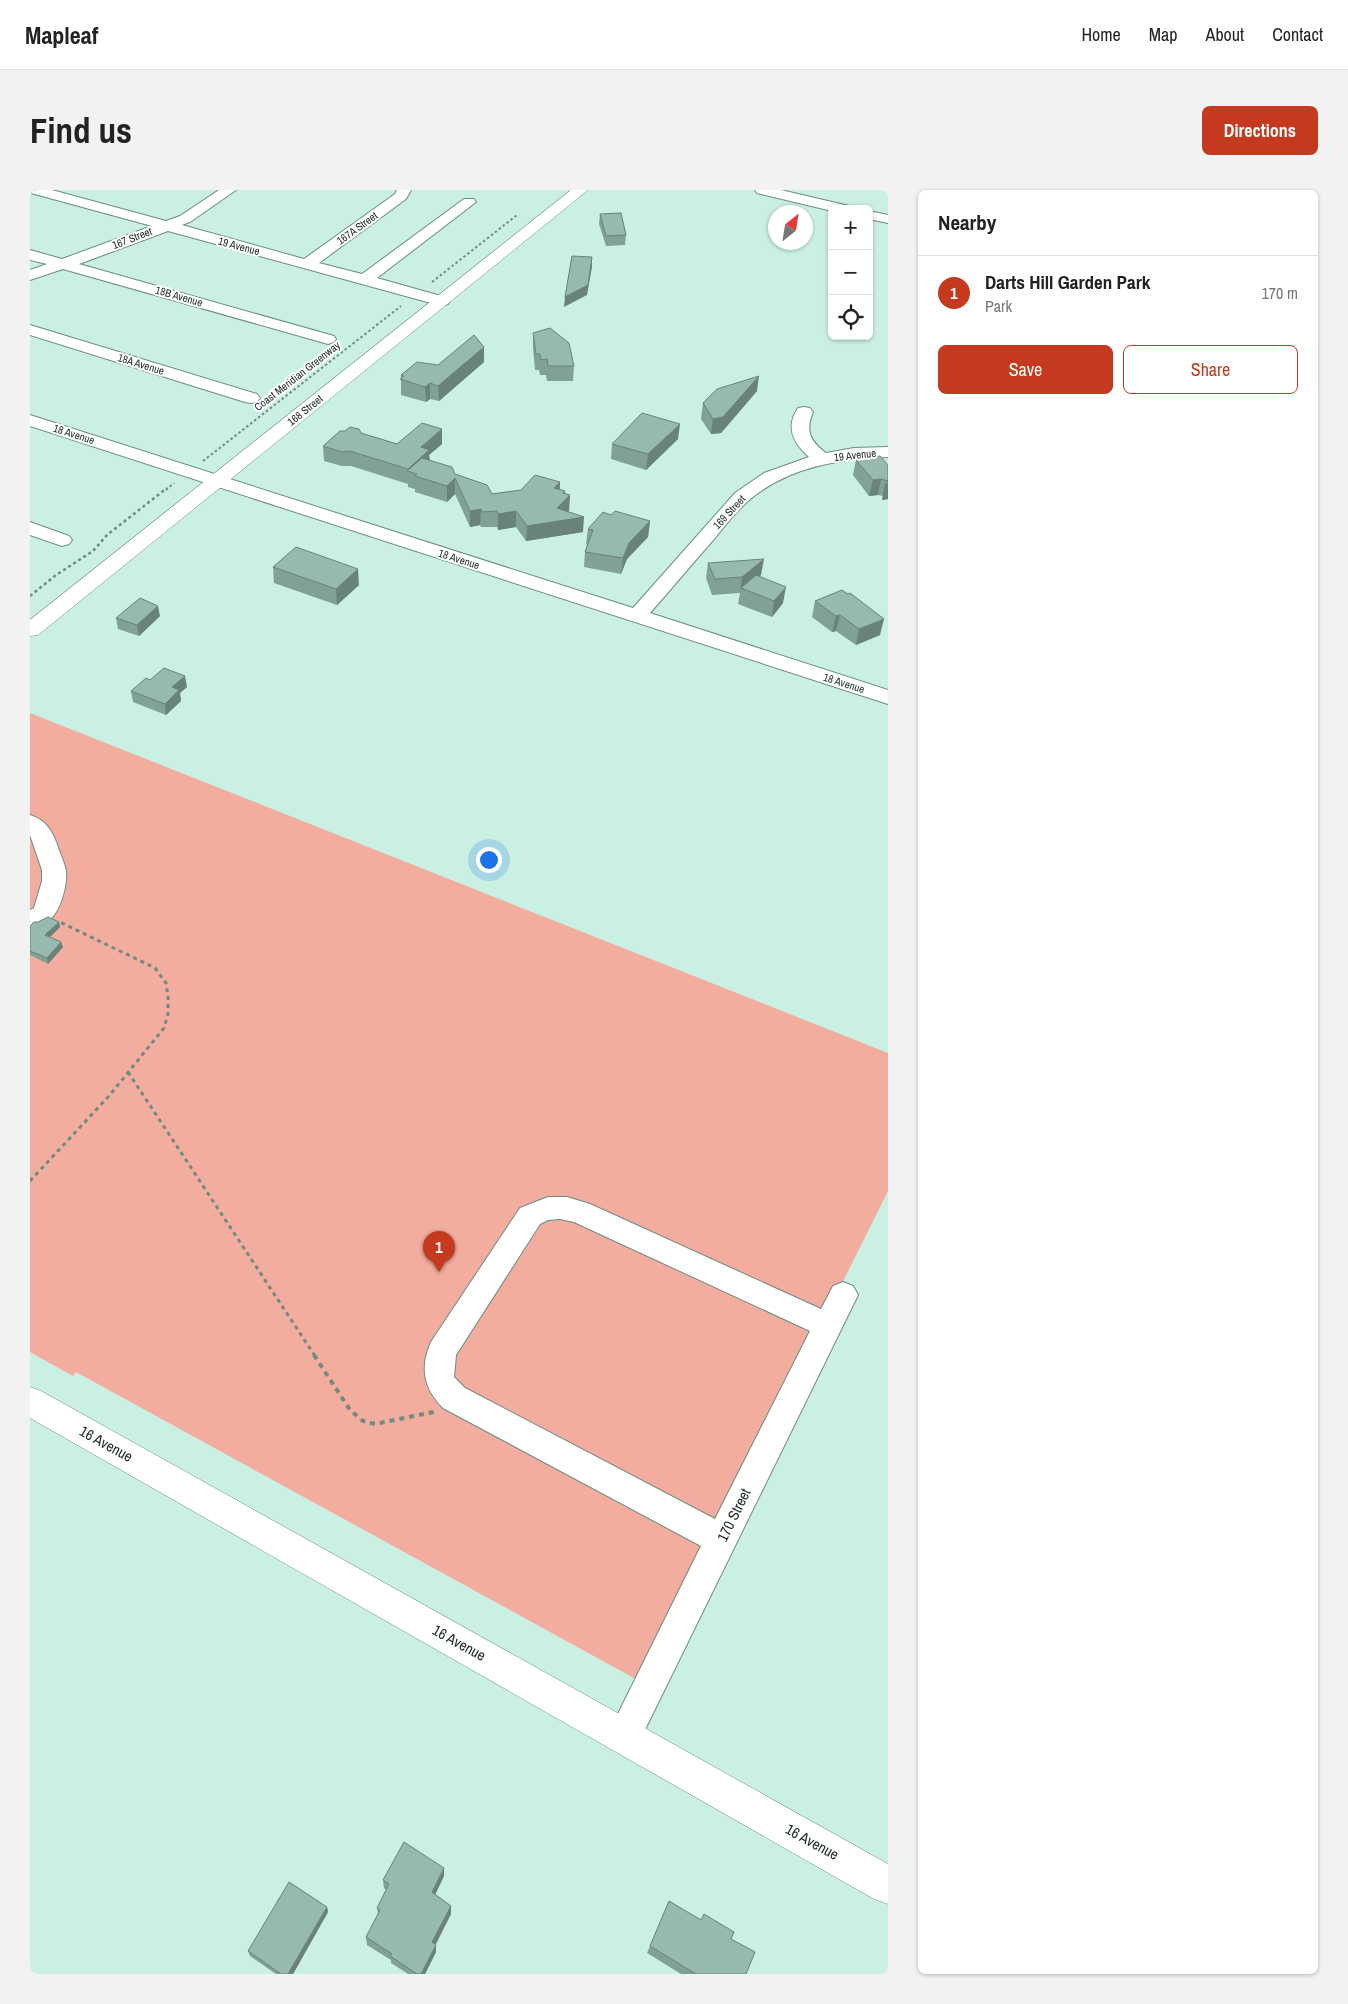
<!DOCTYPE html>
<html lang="en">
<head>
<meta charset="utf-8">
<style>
	body { margin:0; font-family:"Archivo Narrow",sans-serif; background:#f2f2f2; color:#222 }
	.controls { position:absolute; right:15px; top:15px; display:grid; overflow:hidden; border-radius:8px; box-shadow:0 1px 4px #0004 }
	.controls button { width:45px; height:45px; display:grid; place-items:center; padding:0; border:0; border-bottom:1px solid #e0e0e0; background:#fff; color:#222; font:25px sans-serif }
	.compass { position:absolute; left:738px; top:15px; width:45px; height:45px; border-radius:50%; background:#fff; box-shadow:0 1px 4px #0004; rotate:30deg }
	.you { position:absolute; left:458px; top:669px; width:18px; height:18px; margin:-12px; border:4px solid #fff; border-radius:50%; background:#1a73e8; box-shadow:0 0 0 8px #1a73e833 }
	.badge { display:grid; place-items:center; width:32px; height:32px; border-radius:50%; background:#c53a1f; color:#fff; font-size:16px; font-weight:700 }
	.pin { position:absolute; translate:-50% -41px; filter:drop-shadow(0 1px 2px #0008) }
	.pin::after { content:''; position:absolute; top:26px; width:18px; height:15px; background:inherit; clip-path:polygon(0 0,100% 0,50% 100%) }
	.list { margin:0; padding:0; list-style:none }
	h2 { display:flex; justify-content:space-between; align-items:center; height:65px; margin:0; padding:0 20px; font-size:21px }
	h2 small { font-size:16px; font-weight:400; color:#767676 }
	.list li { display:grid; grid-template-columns:32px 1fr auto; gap:15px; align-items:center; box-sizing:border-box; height:75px; padding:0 20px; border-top:1px solid #e0e0e0 }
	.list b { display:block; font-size:19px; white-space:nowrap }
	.list p { margin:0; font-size:16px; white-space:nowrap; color:#767676 }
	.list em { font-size:16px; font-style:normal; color:#767676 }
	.actions { display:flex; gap:10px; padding:15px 20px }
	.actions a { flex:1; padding:11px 0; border:1px solid #c53a1f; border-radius:8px; text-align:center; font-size:18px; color:#c53a1f }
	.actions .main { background:#c53a1f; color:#fff }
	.icon { flex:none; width:28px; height:28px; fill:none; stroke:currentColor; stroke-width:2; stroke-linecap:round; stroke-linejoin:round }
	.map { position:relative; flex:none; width:858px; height:1784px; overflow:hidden; border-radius:8px }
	header { display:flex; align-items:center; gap:30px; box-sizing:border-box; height:70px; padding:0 25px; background:#fff; border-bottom:1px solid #e0e0e0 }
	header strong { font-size:24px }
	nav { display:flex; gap:28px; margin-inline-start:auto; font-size:18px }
	.intro { display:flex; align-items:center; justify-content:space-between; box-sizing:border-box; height:120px; padding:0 30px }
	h1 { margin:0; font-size:35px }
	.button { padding:12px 22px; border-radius:8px; background:#c53a1f; color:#fff; font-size:18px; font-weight:700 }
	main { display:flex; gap:30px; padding:0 30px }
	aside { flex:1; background:#fff; border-radius:8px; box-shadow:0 1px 4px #0004 }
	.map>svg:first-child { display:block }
	.green { fill:#f2ad9e }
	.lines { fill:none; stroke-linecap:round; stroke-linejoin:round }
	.minor-casing { stroke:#6a8c82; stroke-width:2 }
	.major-casing { stroke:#6a8c82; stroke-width:1 }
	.path-far3 { stroke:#718a82; stroke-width:2; stroke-dasharray:2.5 2.5; stroke-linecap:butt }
	.path-far2 { stroke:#718a82; stroke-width:2.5; stroke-dasharray:3 3; stroke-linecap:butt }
	.path-far1 { stroke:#718a82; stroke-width:3; stroke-dasharray:4 4; stroke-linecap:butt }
	.path { stroke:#718a82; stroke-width:4; stroke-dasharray:5 5; stroke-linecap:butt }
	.minor { fill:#fff; fill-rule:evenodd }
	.major { fill:#fff; fill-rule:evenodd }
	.wall { fill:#81a096 }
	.shaded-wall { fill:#69827a }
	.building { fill:#96baae; stroke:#69827a }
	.labels { text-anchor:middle; stroke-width:4; stroke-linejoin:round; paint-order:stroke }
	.far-street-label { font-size:11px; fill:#1d2b27; stroke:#fff }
	.near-street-label { font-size:15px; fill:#1d2b27; stroke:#fff }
</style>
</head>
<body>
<header>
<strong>Mapleaf</strong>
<nav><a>Home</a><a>Map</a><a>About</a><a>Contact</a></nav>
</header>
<div class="intro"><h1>Find us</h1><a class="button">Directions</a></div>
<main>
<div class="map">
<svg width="858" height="1784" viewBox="0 0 858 1784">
	<rect width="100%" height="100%" fill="#caefe3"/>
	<!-- green -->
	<path class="green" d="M 0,523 L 858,863 L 858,1001 L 613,1493 L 46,1182 L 43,1186 L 0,1162 Z"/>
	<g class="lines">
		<defs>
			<path id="minor" d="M 0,0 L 22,0 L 136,31 L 150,26 L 189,0 L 206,0 L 160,32 L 152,35 L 274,69 L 365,4 L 367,0 L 381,0 L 376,9 L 289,73 L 332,84 L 434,9 L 444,9 L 446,12 L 347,88 L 418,108 L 420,111 L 418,114 L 412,116 L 138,41 L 49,74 L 304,146 L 306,149 L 304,152 L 298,154 L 33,79 L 0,90 L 0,80 L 17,74 L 0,70 L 0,60 L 32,69 L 122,36 L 1,3 Z
				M 725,0 L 751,0 L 819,16 L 821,19 L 802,19 L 802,21 L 727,3 Z
				M 839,21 L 858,25 L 858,33 L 839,29 Z
				M 0,135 L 227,204 L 230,208 L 227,212 L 221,213 L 215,212 L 0,145 Z
				M 774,217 L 780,218 L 783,222 C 775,241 780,251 796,263 L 824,258 L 858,257 L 858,267 C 811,269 763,276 724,306 C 709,318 697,333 685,348 C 663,373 642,398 620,423 L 858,500 L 858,514 L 0,236 L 0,225 L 603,418 L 705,303 L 734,283 L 779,267 C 763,253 755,237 768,218 Z
				M 0,332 L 39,346 L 42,350 L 39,354 L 32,356 L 0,345 Z
				M 0,625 C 19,631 24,645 30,663 C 32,668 35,675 36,681 C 38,700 25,743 0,735 L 0,720 L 4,718 L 12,691 L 12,680 L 0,645 Z
				M 518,1007 L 537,1007 L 560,1014 L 791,1119 L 803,1096 L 813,1092 L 823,1096 L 828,1105 L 606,1558 L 594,1563 L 582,1558 L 577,1546 L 671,1356 L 413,1218 C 393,1198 390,1177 401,1152 L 490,1018 ZM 530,1029 L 544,1032 L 780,1141 L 685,1329 L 435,1198 L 424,1187 L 426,1165 L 510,1034 L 518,1030 Z"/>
			<path id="major" d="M 541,0 L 558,0 L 8,445 L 0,446 L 0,430 Z
				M 0,1197 L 11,1201 L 858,1674 L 858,1714 L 844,1709 L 0,1228 Z"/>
		</defs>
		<!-- minor casing -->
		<use href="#minor" class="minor-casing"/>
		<!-- major casing -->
		<use href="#major" class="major-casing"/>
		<!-- path-far3 -->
		<path class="path-far3" d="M 402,92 L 487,25
			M 173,271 L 371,116
			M 136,300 L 144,293"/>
		<!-- path-far2 -->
		<path class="path-far2" d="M 0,406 L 26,385 L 63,361 L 77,345 L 137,298"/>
		<!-- path-far1 -->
		<path class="path-far1" d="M 98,882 L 285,1166
			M 0,991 L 79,906 L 134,838 L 138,824 L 138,806 L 136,793 L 125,778 L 30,732"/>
		<!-- path -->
		<path class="path" d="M 284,1165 L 320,1220 L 333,1231 L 345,1234 L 404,1222"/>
		<!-- minor -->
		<use href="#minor" class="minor"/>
		<!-- major -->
		<use href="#major" class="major"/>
	</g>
	<!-- wall -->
	<path class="wall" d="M 570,24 L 596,45 L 595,55 L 576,56 L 569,34 Z
		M 503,143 L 544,176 L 543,191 L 517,191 L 516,185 L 510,185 L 509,180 L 505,180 L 503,158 Z
		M 454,172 L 409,211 L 400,209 L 396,212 L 371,205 L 371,185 L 408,175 Z
		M 727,201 L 691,243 L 681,244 L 671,229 L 673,213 Z
		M 412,239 L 412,254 L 399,265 L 400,270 L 462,304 L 491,300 L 530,292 L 530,300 L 535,301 L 534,304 L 540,305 L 538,322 L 553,342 L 496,351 L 486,337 L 468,340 L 467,337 L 451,337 L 450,335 L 440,337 L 425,304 L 417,312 L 385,302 L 385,299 L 378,297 L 378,294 L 321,276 L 312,276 L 294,271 L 293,256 L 331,243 L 367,254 Z
		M 648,249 L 616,280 L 581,269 L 582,254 Z
		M 826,270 L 858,275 L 858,309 L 852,310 L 853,306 L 848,305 L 839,306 L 823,285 Z
		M 581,325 L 620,331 L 618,347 L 597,369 L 591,384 L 554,377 L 555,362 L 557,355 L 556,354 L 558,339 Z
		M 678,373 L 731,385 L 729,386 L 753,413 L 742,427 L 708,414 L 710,403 L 682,405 L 676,388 Z
		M 243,377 L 329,395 L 307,415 L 244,393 Z
		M 785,411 L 850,445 L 826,455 L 806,441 L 802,442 L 782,427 Z
		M 130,426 L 109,446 L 88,439 L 86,428 Z
		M 120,490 L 157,497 L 150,503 L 151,511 L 136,525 L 103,512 L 101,501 Z
		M 0,736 L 30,737 L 20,747 L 33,757 L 18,774 L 0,765 Z
		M 414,1686 L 405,1705 L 421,1716 L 421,1724 L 405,1754 L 406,1762 L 395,1784 L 378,1784 L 361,1773 L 361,1770 L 337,1755 L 336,1747 L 348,1724 L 347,1718 L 356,1700 L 354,1698 L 353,1690 Z
		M 639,1711 L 671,1730 L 674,1724 L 701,1749 L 716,1784 L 651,1784 L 617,1763 Z
		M 297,1717 L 298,1722 L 263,1784 L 246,1784 L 220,1766 L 218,1761 Z"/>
	<!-- shaded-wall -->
	<path class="shaded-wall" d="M 562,67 L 562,77 L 557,105 L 534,117 L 535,107 Z
		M 454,157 L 454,172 L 409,211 L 408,196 Z
		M 729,186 L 727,201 L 691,243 L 681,244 L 683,229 Z
		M 400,193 L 400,209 L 396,212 L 395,197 Z
		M 650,234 L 648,249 L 616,280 L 618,264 Z
		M 412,239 L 412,254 L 399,265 L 400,275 L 387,284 L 378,281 L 378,279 L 391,257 Z
		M 425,288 L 425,304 L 417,312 L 417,296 Z
		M 851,289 L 848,305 L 839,306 L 843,290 Z
		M 530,292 L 529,308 L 524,298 Z
		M 855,294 L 858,294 L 858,309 L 852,310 Z
		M 535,301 L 534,311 L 540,305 L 539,321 L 530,330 L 554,327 L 553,342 L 496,351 L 497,336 L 527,318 L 533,303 Z
		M 451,319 L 450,335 L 440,337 L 440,321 Z
		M 486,321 L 486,337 L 468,340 L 468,324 Z
		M 620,331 L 618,347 L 597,369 L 591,384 L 593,368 L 599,353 Z
		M 734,369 L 731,385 L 714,400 L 711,398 L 710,403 L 712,387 Z
		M 328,379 L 329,395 L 307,415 L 306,399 Z
		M 756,397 L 753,413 L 742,427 L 744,411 Z
		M 128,416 L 130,426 L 109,446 L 107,435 Z
		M 810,425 L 806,441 L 802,442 L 806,426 Z
		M 854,429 L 850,445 L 826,455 L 829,439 Z
		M 155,486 L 157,497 L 150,503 L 151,511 L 136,525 L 135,514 L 142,497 Z
		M 29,732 L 30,737 L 17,750 L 15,745 Z
		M 31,752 L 33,757 L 18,774 L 17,768 Z
		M 414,1678 L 414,1686 L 402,1711 L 402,1702 Z
		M 421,1716 L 421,1724 L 403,1760 L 402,1752 Z
		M 297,1717 L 298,1722 L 263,1784 L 258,1784 Z
		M 406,1755 L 406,1762 L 395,1784 L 391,1784 Z"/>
	<!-- building -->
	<path class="building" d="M 591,23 L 596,45 L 576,46 L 570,24 Z
		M 542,66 L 562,67 L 558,95 L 535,107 Z
		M 520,138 L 539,153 L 544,176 L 518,176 L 517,169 L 511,170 L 510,164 L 506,164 L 503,143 Z
		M 444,145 L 454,157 L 408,196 L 400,193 L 395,197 L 370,189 L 374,186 L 371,185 L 387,172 L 408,175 Z
		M 729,186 L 693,227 L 683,229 L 673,213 L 687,199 Z
		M 612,223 L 650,234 L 618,264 L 582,254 Z
		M 392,233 L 412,239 L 391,257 L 399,260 L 378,279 L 320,261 L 312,262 L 293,256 L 310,241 L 315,241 L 320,237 L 329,239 L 331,243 L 367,254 Z
		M 850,266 L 858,275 L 858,294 L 855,294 L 858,291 L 851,289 L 843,290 L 826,270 Z
		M 392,268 L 422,277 L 425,284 L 457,295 L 462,304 L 491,300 L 505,285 L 530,292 L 524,298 L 535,301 L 533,303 L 540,305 L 527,318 L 554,327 L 497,336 L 486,321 L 468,324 L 467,321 L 452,322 L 451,319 L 440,321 L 425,288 L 417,296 L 385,286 L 387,284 L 377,281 Z
		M 585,321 L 620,331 L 599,353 L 593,368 L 555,362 L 563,340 L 558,339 L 573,322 L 581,325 Z
		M 266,357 L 328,379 L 306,399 L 243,377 Z
		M 734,369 L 712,387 L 685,389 L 678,373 Z
		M 726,385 L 756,397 L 744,411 L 711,398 Z
		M 812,400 L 818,404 L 820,403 L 854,429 L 829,439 L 810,425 L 806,426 L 785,411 Z
		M 110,408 L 128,416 L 107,435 L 86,428 Z
		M 134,478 L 155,486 L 142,497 L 149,500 L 135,514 L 101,501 L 116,488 L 120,490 Z
		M 18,727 L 29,732 L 15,745 L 31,752 L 17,768 L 0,761 L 0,736 L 4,732 L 8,732 Z
		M 374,1652 L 414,1678 L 402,1702 L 421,1716 L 402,1752 L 406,1755 L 391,1784 L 387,1784 L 360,1766 L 362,1764 L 336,1747 L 350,1720 L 347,1718 L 359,1694 L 353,1690 Z
		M 259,1692 L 297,1717 L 258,1784 L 251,1784 L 218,1761 Z
		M 639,1711 L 671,1730 L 674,1724 L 704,1742 L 701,1749 L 725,1762 L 716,1784 L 666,1784 L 620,1756 Z"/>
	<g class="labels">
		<!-- far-street labels -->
		<g class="far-street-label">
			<text transform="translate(327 38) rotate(-36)" y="4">167A Street</text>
			<text transform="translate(102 48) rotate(-21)" y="4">167 Street</text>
			<text transform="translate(209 56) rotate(15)" y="4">19 Avenue</text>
			<text transform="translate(149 106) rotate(16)" y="4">18B Avenue</text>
			<text transform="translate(111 174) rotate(17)" y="4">18A Avenue</text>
			<text transform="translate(267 186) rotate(-38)" y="4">Coast Meridian Greenway</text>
			<text transform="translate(275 220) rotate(-39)" y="4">168 Street</text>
			<text transform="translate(44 244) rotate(18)" y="4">18 Avenue</text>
			<text transform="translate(825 265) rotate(-6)" y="4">19 Avenue</text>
			<text transform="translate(699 322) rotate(-47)" y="4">169 Street</text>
			<text transform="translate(429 369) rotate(18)" y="4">18 Avenue</text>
			<text transform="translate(814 493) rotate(18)" y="4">18 Avenue</text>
		</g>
		<!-- near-street labels -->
		<g class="near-street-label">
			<text transform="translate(76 1254) rotate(29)" y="5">16 Avenue</text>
			<text transform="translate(704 1325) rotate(-64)" y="5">170 Street</text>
			<text transform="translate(429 1453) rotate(29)" y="5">16 Avenue</text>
			<text transform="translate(782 1652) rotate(29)" y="5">16 Avenue</text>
		</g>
	</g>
</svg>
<div class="controls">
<button>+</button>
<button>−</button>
<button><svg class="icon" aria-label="locate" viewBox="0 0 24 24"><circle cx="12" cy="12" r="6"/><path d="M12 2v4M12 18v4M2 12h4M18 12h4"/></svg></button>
</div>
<svg class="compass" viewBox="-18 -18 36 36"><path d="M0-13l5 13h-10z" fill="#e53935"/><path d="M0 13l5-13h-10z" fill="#767676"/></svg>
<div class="you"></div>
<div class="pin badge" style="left:409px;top:1082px">1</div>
</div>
<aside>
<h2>Nearby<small></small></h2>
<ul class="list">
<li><span class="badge">1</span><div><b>Darts Hill Garden Park</b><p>Park</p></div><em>170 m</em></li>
</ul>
<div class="actions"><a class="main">Save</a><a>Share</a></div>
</aside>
</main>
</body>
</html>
